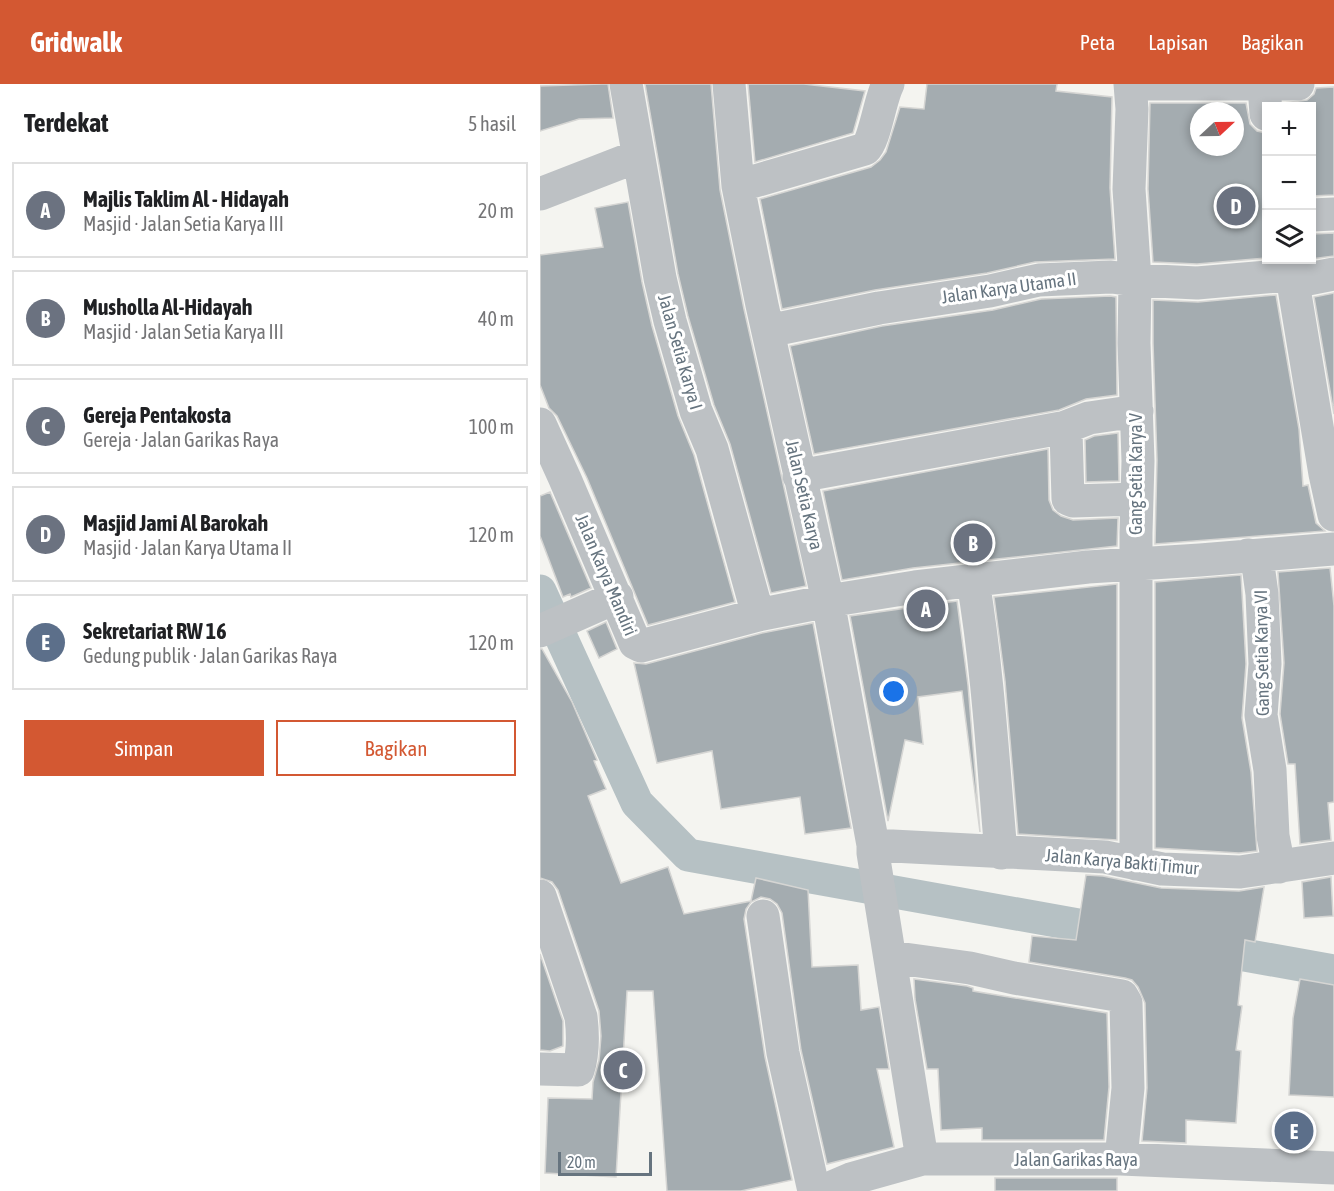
<!DOCTYPE html>
<html lang="id">
<head>
<meta charset="utf-8">
<style>
	body { margin:0; font-family:"Asap Condensed",sans-serif; background:#f6f6f6; color:#202124 }
	.controls { position:absolute; right:18px; top:18px; display:grid; overflow:hidden; border-radius:0px; box-shadow:0 3px 9px #0003 }
	.controls button { width:54px; height:54px; display:grid; place-items:center; padding:0; border:0; border-bottom:2px solid #e0e0e0; background:#fff; color:#202124; font:30px sans-serif }
	.compass { position:absolute; left:650px; top:18px; width:54px; height:54px; border-radius:50%; background:#fff; box-shadow:0 3px 9px #0003; rotate:68deg }
	.scale { position:absolute; left:18px; bottom:15px; width:94px; box-sizing:border-box; padding-left:6px; border:3px solid #66747f; border-top:0; font-size:16px; line-height:21px; white-space:nowrap; color:#66747f; -webkit-text-stroke:4px #fff; paint-order:stroke }
	.you { position:absolute; left:354px; top:608px; width:21px; height:21px; margin:-15px; border:4px solid #fff; border-radius:50%; background:#1a73e8; box-shadow:0 0 0 9px #1a73e833 }
	.badge { display:grid; place-items:center; width:39px; height:39px; border-radius:50%; background:#d35832; color:#fff; font-size:20px; font-weight:700 }
	.pin { position:absolute; translate:-50% -50%; border:3px solid #fff; box-shadow:0 2px 6px #0006 }
	.list { margin:0; padding:0; list-style:none }
	h2 { display:flex; justify-content:space-between; align-items:center; height:78px; margin:0; padding:0 24px; font-size:26px }
	h2 small { font-size:20px; font-weight:400; color:#757577 }
	.list li { display:grid; grid-template-columns:39px 1fr auto; gap:18px; align-items:center; box-sizing:border-box; height:96px; margin:0 12px 12px; padding:0 12px; border:2px solid #e0e0e0; border-radius:0px }
	.list b { display:block; font-size:22px; white-space:nowrap }
	.list p { margin:0; font-size:20px; white-space:nowrap; color:#757577 }
	.list em { font-size:20px; font-style:normal; color:#757577 }
	.actions { display:flex; gap:12px; padding:18px 24px }
	.actions a { flex:1; padding:14px 0; border:2px solid #d35832; border-radius:0px; text-align:center; font-size:21px; color:#d35832 }
	.actions .main { background:#d35832; color:#fff }
	.icon { flex:none; width:33px; height:33px; fill:none; stroke:currentColor; stroke-width:2; stroke-linecap:round; stroke-linejoin:round }
	.map { position:relative; flex:none; width:794px; height:1107px; overflow:hidden }
	header { display:flex; align-items:center; gap:36px; box-sizing:border-box; height:84px; padding:0 30px; background:#d35832; color:#fff }
	header strong { font-size:28px }
	nav { display:flex; gap:33px; margin-inline-start:auto; font-size:21px }
	main { display:flex }
	aside { flex:1; background:#fff }
	.map>svg:first-child { display:block }
	.lines { fill:none; stroke-linecap:round; stroke-linejoin:round }
	.canal { stroke:#b6c1c4; stroke-width:33 }
	.building { fill:#a4acb0; stroke:#d5d5d3; stroke-width:1.5; fill-rule:evenodd }
	.street { stroke:#bdc1c4; stroke-width:33 }
	.labels { text-anchor:middle; stroke-width:6; stroke-linejoin:round; paint-order:stroke }
	.street-label { font-size:18px; fill:#66747f; stroke:#fff }
</style>
</head>
<body>
<header>
<strong>Gridwalk</strong>
<nav><a>Peta</a><a>Lapisan</a><a>Bagikan</a></nav>
</header>
<main>
<aside>
<h2>Terdekat<small>5 hasil</small></h2>
<ul class="list">
<li><span class="badge" style="background:#6b7280">A</span><div><b>Majlis Taklim Al - Hidayah</b><p>Masjid · Jalan Setia Karya III</p></div><em>20 m</em></li>
<li><span class="badge" style="background:#6b7280">B</span><div><b>Musholla Al-Hidayah</b><p>Masjid · Jalan Setia Karya III</p></div><em>40 m</em></li>
<li><span class="badge" style="background:#6b7280">C</span><div><b>Gereja Pentakosta</b><p>Gereja · Jalan Garikas Raya</p></div><em>100 m</em></li>
<li><span class="badge" style="background:#6b7280">D</span><div><b>Masjid Jami Al Barokah</b><p>Masjid · Jalan Karya Utama II</p></div><em>120 m</em></li>
<li><span class="badge" style="background:#5c6f8a">E</span><div><b>Sekretariat RW 16</b><p>Gedung publik · Jalan Garikas Raya</p></div><em>120 m</em></li>
</ul>
<div class="actions"><a class="main">Simpan</a><a>Bagikan</a></div>
</aside>
<div class="map">
<svg width="794" height="1107" viewBox="0 0 794 1107">
	<rect width="100%" height="100%" fill="#f4f4f0"/>
	<g class="lines">
		<!-- canal -->
		<path class="canal" d="M 0,507 L 97,719 L 148,771 L 583,849
			M 660,863 L 794,887"/>
	</g>
	<!-- building -->
	<path class="building" d="M 62,0 L 68,0 L 73,34 L 39,35 L 0,47 L 0,2 Z
		M 105,0 L 171,0 L 180,106 L 204,225 L 266,502 L 231,509 L 190,360 L 174,321 L 148,232 L 138,190 Z
		M 208,0 L 264,0 L 325,7 L 313,49 L 215,78 Z
		M 387,0 L 517,0 L 516,7 L 572,13 L 570,104 L 575,175 L 495,178 L 447,189 L 335,206 L 242,225 L 220,115 L 331,83 L 340,76 L 346,68 L 360,23 L 384,25 Z
		M 794,3 L 794,111 L 771,112 L 771,22 L 744,22 L 744,19 L 767,16 L 774,10 L 776,4 Z
		M 610,19 L 706,19 L 710,40 L 717,47 L 726,49 L 726,174 L 657,180 L 613,178 L 608,105 ZM 659,27 L 695,27 L 695,63 L 659,63 Z
		M 88,118 L 102,198 L 112,242 L 138,332 L 154,371 L 195,518 L 108,541 L 47,394 L 17,332 L 9,324 L 0,301 L 0,171 L 63,163 L 55,124 Z
		M 794,149 L 794,172 L 771,175 L 771,150 Z
		M 794,209 L 794,330 L 774,213 Z
		M 736,211 L 759,345 L 763,402 L 768,401 L 776,439 L 785,447 L 615,460 L 617,376 L 613,259 L 613,216 L 658,218 Z
		M 570,212 L 576,213 L 577,311 L 546,315 L 519,326 L 274,370 L 250,262 L 342,242 L 453,226 L 501,215 Z
		M 578,349 L 579,397 L 546,398 L 545,356 L 554,352 Z
		M 508,365 L 509,416 L 513,426 L 521,432 L 533,436 L 578,434 L 577,462 L 373,484 L 302,496 L 283,407 Z
		M 10,408 L 51,504 L 31,513 L 30,510 L 23,513 L 0,452 L 0,412 Z
		M 790,484 L 794,522 L 794,718 L 788,719 L 791,756 L 760,760 L 755,680 L 748,680 L 740,630 L 744,579 L 738,488 Z
		M 701,491 L 706,580 L 702,634 L 711,688 L 717,767 L 699,769 L 615,764 L 615,498 Z
		M 577,500 L 577,756 L 478,750 L 465,597 L 454,513 Z
		M 417,517 L 428,601 L 440,748 L 422,607 L 378,613 L 383,660 L 365,656 L 348,737 L 310,532 Z
		M 66,538 L 77,565 L 59,574 L 47,547 Z
		M 273,539 L 311,744 L 265,750 L 260,713 L 181,725 L 172,667 L 117,679 L 94,579 L 106,580 L 222,549 Z
		M 0,565 L 2,565 L 32,618 L 57,676 L 54,677 L 66,705 L 48,712 L 81,799 L 128,783 L 144,830 L 211,817 L 216,794 L 268,806 L 272,883 L 318,881 L 321,926 L 339,923 L 349,985 L 337,985 L 354,1063 L 287,1080 L 261,966 L 242,829 L 237,820 L 230,815 L 221,813 L 211,818 L 206,825 L 204,835 L 225,973 L 252,1096 L 201,1107 L 127,1107 L 113,907 L 87,907 L 76,1093 L 5,1089 L 8,1014 L 52,1015 L 53,998 L 59,977 L 61,952 L 59,927 L 18,806 L 12,798 L 0,794 Z
		M 546,791 L 563,792 L 621,804 L 699,807 L 724,803 L 715,858 L 705,856 L 698,921 L 702,922 L 696,966 L 701,967 L 696,1039 L 646,1036 L 646,1059 L 602,1057 L 607,1004 L 605,919 L 598,903 L 592,896 L 585,894 L 489,878 L 492,852 L 536,856 Z
		M 791,793 L 793,832 L 764,834 L 762,798 Z
		M 0,870 L 23,937 L 23,962 L 10,967 L 0,966 Z
		M 374,895 L 427,902 L 433,904 L 433,907 L 567,929 L 569,1003 L 564,1056 L 442,1056 L 442,1044 L 401,1046 L 398,985 L 387,985 L 375,915 Z
		M 760,895 L 794,901 L 794,1013 L 749,1011 L 753,934 Z
		M 455,1094 L 577,1094 L 577,1107 L 455,1107 Z"/>
	<g class="lines">
		<!-- street -->
		<path class="street" d="M 86,0 L 120,194 L 130,237 L 156,327 L 172,365 L 218,531
			M 189,0 L 198,102 L 222,221 L 288,517 L 333,761 L 333,769 L 382,1075
			M 590,0 L 592,25 L 589,105 L 595,196 L 594,259 L 598,377 L 596,449 L 596,780
			M 608,0 L 758,0
			M 724,1 L 726,30
			M 198,102 L 325,65 C 335,56 340,15 348,0
			M 0,110 L 98,72
			M 772,131 L 794,130
			M 747,176 L 749,191 L 753,198 L 785,390 L 794,431
			M 753,198 L 794,190
			M 228,247 L 339,224 L 450,207 L 499,196 L 571,193 L 595,196 L 657,199 L 749,191
			M 0,340 L 25,395 L 95,559 L 101,562 L 218,531 L 288,517 L 375,503 L 548,483 L 660,476 L 794,465
			M 523,344 L 549,334 L 597,327
			M 259,392 L 521,344 L 526,347 L 528,415 L 533,417 L 597,415
			M 708,471 L 714,474 L 718,481 L 722,510 L 725,580 L 721,631 L 730,686 L 733,752 L 739,783
			M 433,497 C 448,587 453,678 461,769
			M 0,547 L 77,513
			M 333,761 L 565,773 L 622,785 L 700,788 L 794,774
			M 0,812 L 41,933 C 43,949 43,970 38,986 L 0,985
			M 223,832 L 243,969 L 274,1107
			M 350,873 L 430,884 L 474,894 L 582,912 L 586,919 L 588,1004 L 581,1075
			M 283,1107 L 311,1095 L 382,1075 L 581,1075 L 794,1084"/>
	</g>
	<g class="labels">
		<!-- street labels -->
		<g class="street-label">
			<text transform="translate(469 204) rotate(-8)" y="6">Jalan Karya Utama II</text>
			<text transform="translate(140 268) rotate(74)" y="6">Jalan Setia Karya I</text>
			<text transform="translate(596 390) rotate(-90)" y="6">Gang Setia Karya V</text>
			<text transform="translate(264 411) rotate(77)" y="6">Jalan Setia Karya</text>
			<text transform="translate(66 491) rotate(67)" y="6">Jalan Karya Mandiri</text>
			<text transform="translate(722 569) rotate(-91)" y="6">Gang Setia Karya VI</text>
			<text transform="translate(582 778) rotate(5)" y="6">Jalan Karya Bakti Timur</text>
			<text x="536" y="1082">Jalan Garikas Raya</text>
		</g>
	</g>
</svg>
<div class="controls">
<button>+</button>
<button>−</button>
<button><svg class="icon" aria-label="layers" viewBox="0 0 24 24"><path d="M12 4l9 5-9 5-9-5zM3 14l9 5 9-5"/></svg></button>
</div>
<svg class="compass" viewBox="-18 -18 36 36"><path d="M0-13l5 13h-10z" fill="#e53935"/><path d="M0 13l5-13h-10z" fill="#757577"/></svg>
<div class="scale">20 m</div>
<div class="you"></div>
<div class="pin badge" style="left:386px;top:525px;background:#6b7280">A</div>
<div class="pin badge" style="left:433px;top:459px;background:#6b7280">B</div>
<div class="pin badge" style="left:83px;top:986px;background:#6b7280">C</div>
<div class="pin badge" style="left:696px;top:122px;background:#6b7280">D</div>
<div class="pin badge" style="left:754px;top:1047px;background:#5c6f8a">E</div>
</div>
</main>
</body>
</html>
